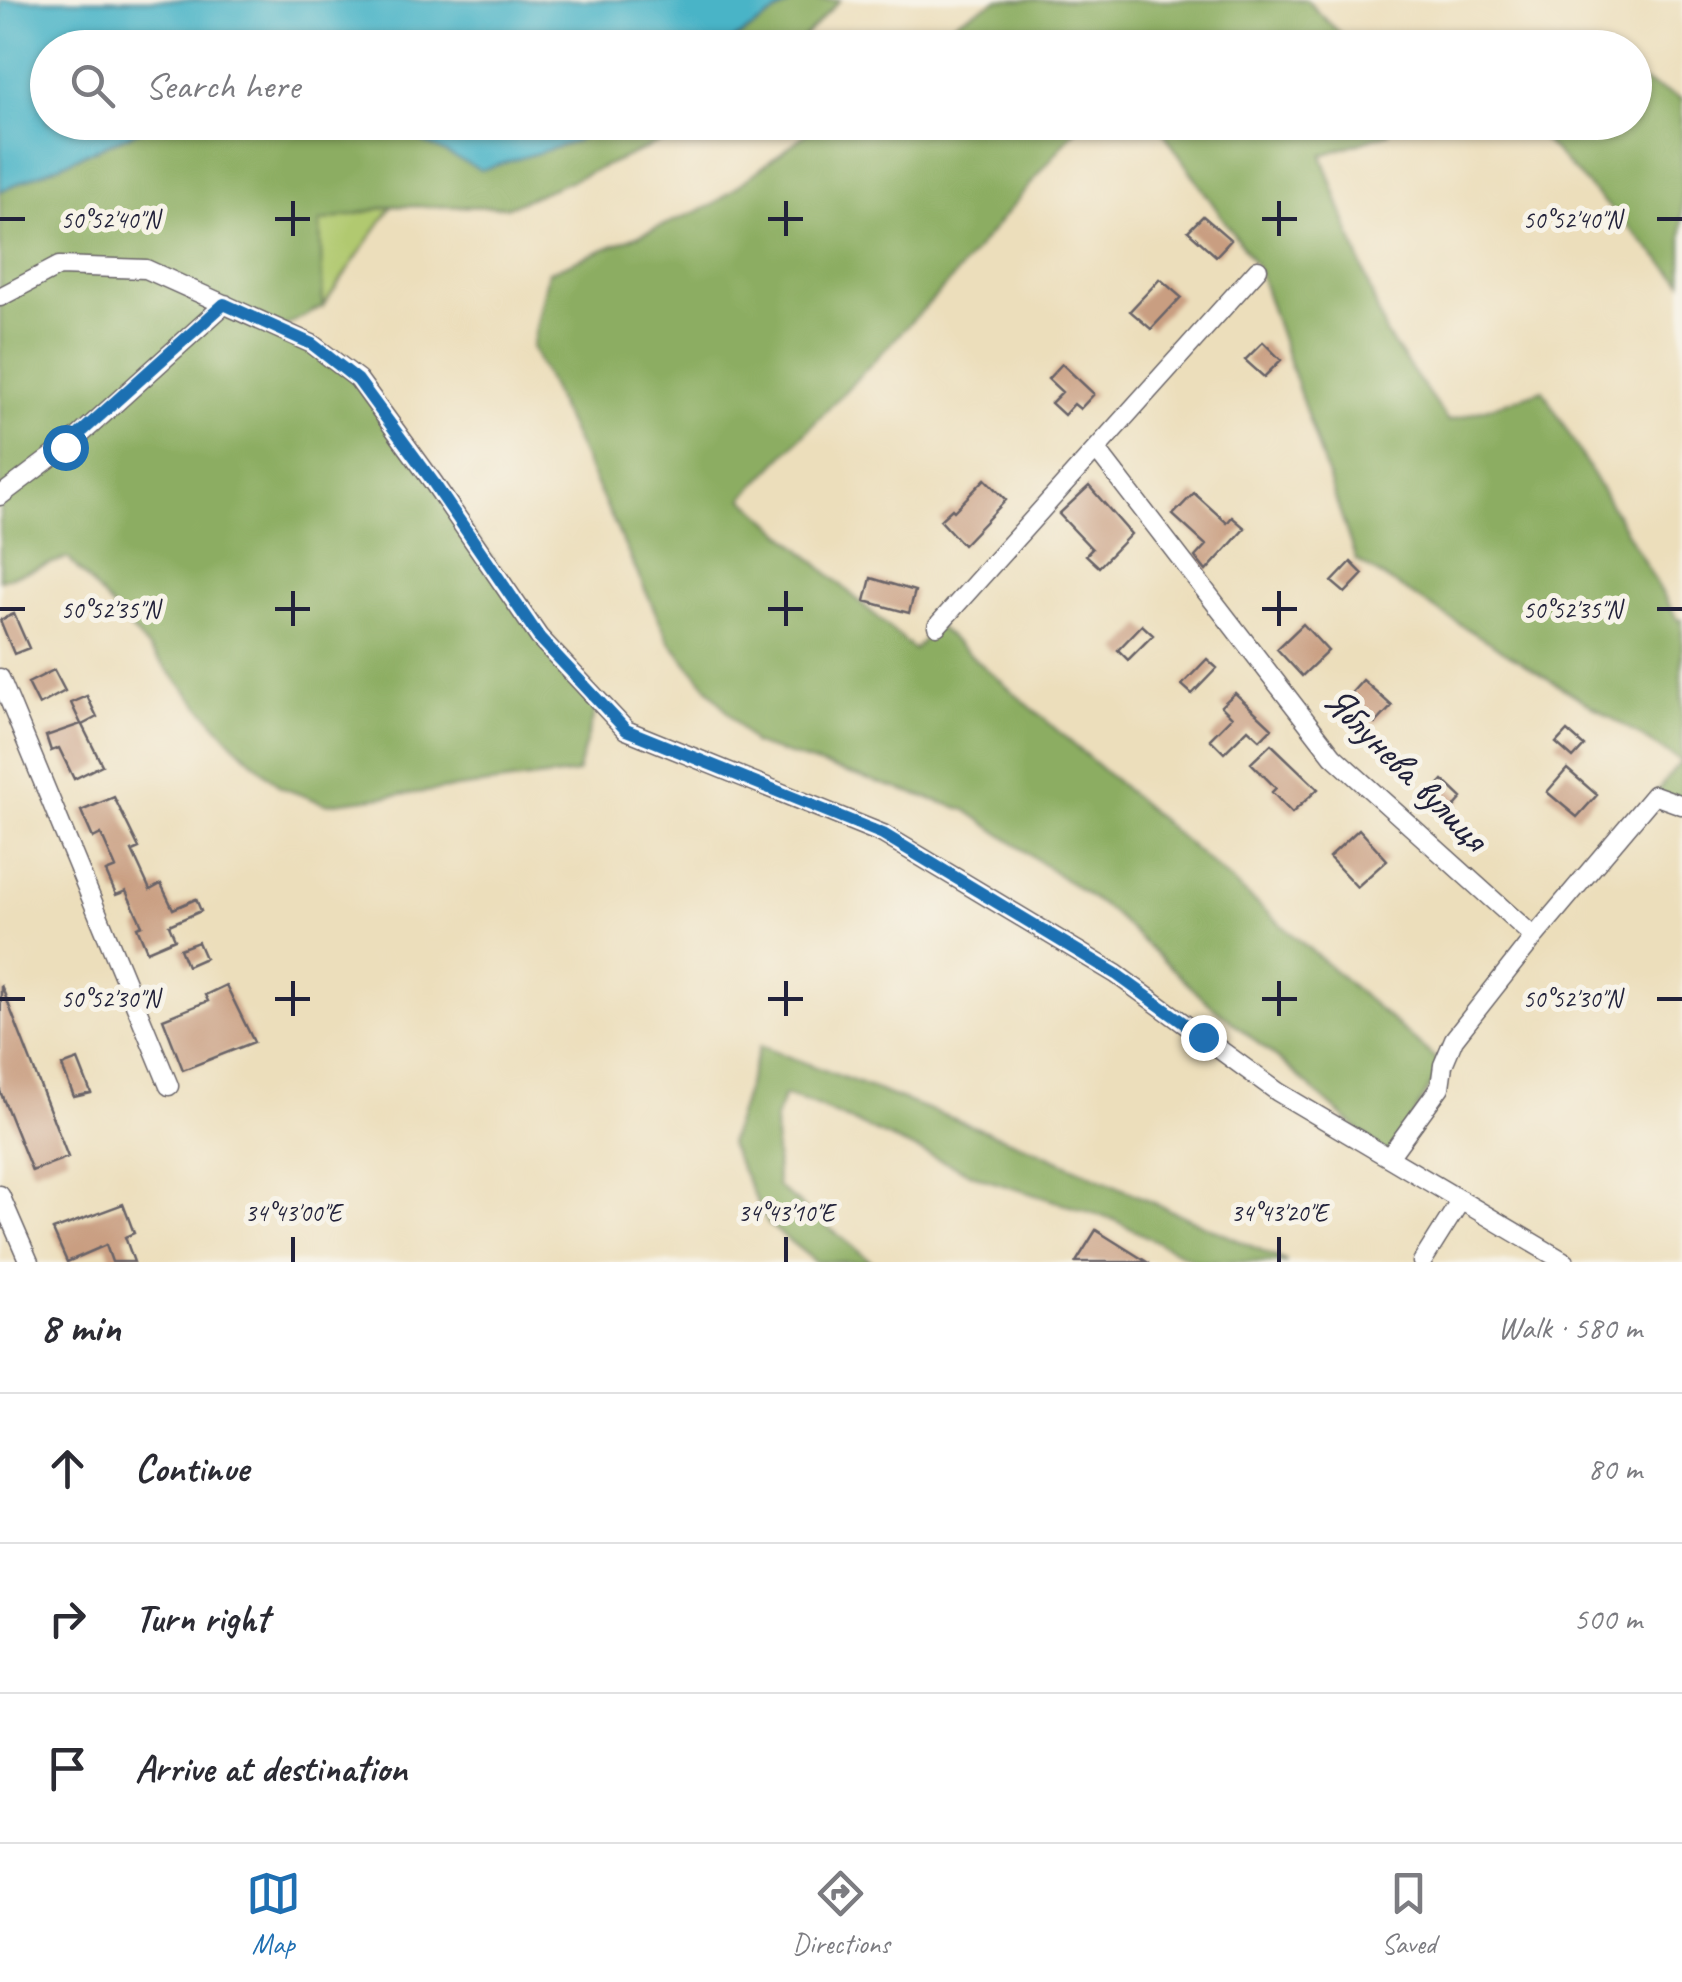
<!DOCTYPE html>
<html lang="en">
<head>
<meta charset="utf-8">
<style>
	body { margin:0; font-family:Caveat,sans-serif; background:#f2f2f3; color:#2b2b33 }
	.stop { position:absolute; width:30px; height:30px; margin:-22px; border:8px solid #1f6fb2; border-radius:50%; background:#fff }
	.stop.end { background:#1f6fb2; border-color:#fff; box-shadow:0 2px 10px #0008 }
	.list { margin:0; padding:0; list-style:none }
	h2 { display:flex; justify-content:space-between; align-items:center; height:130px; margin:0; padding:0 40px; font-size:42px }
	h2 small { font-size:32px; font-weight:400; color:#7c7c81 }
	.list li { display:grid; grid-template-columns:65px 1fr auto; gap:30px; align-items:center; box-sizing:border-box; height:150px; padding:0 40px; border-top:2px solid #e1e1e2 }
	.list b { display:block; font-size:38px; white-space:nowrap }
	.list em { font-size:32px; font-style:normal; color:#7c7c81 }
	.icon { flex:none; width:55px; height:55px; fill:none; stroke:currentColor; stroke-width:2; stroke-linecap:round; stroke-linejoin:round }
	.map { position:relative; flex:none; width:1682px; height:1262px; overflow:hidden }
	.search { position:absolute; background:#fff; box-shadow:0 2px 8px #0004; left:30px; right:30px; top:30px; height:110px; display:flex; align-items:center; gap:25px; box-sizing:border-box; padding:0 35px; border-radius:55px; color:#7c7c81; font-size:38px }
	.sheet { height:580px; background:#fff }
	nav { display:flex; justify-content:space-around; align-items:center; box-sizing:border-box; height:140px; border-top:2px solid #e1e1e2; background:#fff; font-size:28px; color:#7c7c81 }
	nav a { display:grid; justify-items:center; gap:5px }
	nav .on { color:#1f6fb2 }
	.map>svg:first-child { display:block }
	.green { fill:#b1c96f; stroke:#6a7655; stroke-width:2.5 }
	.forest { fill:#8cad62; stroke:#57684e; stroke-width:2.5 }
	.water { fill:#4ab4c7; stroke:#366b81; stroke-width:2.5 }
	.building { fill:#c99e81 }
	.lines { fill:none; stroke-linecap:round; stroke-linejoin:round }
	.minor-casing { stroke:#696468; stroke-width:21 }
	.minor { stroke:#fff; stroke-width:18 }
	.route { stroke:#1f6fb2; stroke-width:12 }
	.ticks { fill:none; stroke:#22223b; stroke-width:4 }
	.labels { text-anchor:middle; stroke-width:10; stroke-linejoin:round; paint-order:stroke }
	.street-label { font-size:40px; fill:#22223b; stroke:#f7f3e8 }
	.ticks-label { font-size:25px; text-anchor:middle; fill:#22223b; stroke:#f7f3e8; stroke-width:10; stroke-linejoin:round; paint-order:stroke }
</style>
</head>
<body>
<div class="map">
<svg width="1682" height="1262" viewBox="0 0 1682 1262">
	<rect width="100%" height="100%" fill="#f7f3e8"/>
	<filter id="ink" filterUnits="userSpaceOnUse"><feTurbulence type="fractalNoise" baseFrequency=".01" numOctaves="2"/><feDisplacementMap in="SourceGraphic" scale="20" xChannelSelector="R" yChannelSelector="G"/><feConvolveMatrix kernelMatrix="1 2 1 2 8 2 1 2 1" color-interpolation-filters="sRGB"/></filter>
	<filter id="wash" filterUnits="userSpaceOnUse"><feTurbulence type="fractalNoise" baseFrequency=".0048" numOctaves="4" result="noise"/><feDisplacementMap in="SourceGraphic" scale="40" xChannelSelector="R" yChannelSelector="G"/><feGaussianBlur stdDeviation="2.25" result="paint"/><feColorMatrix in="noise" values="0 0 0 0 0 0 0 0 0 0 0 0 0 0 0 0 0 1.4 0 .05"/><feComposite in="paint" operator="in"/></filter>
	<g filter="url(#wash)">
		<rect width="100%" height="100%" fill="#ecdebb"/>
		<!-- green -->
		<path class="green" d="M 392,206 L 323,306 L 319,222 Z"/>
		<!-- forest -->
		<path class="forest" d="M 796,0 L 840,0 L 795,47 L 722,48 Z
			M 998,0 L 1306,0 L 1354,47 L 921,47 L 961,18 Z
			M 1635,78 L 1682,99 L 1682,282 L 1527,123 L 1634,122 Z
			M 157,123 L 384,123 L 402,129 L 574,142 L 604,123 L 695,123 L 664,141 L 508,207 L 392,206 L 320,222 L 323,306 L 280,329 L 358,379 L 598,701 L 577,773 L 326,804 L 280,787 L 232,742 L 68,558 L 0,580 L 0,191 Z
			M 820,123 L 1081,123 L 952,279 L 743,498 L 914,650 L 937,626 L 1443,1065 L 1389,1157 L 1283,1063 L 1206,1001 L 1113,913 L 966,810 L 754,744 L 669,641 L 532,347 L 548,272 L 713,205 Z
			M 1157,123 L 1385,123 L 1389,133 L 1322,155 L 1386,334 L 1448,421 L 1543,390 L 1678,620 L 1682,619 L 1682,805 L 1654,795 L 1681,761 L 1356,560 L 1258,269 Z
			M 760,1046 L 1028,1147 L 1287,1262 L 1197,1262 L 1112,1219 L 984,1179 L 810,1103 L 784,1095 L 775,1119 L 777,1186 L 872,1262 L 816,1262 L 768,1224 L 729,1144 Z"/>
		<!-- water -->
		<path class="water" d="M 0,0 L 796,0 L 722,47 L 48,48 L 48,122 L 157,123 L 0,191 Z
			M 384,123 L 604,123 L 574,142 L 481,170 Z"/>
		<g id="blocks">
			<!-- building -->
			<path class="building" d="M 1203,216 L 1231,240 L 1216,256 L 1188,231 Z
				M 1160,279 L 1181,297 L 1151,329 L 1130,311 Z
				M 1263,342 L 1281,360 L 1264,377 L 1245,360 Z
				M 1062,364 L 1094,394 L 1080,409 L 1074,404 L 1064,415 L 1051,403 L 1062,392 L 1048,379 Z
				M 985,479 L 1006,500 L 963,545 L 940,520 L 952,509 L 954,511 Z
				M 1089,486 L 1131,534 L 1099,567 L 1086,555 L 1092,549 L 1059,514 Z
				M 1194,493 L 1227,523 L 1232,517 L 1245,528 L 1206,571 L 1195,557 L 1206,545 L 1173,515 Z
				M 1351,562 L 1363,574 L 1345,593 L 1332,582 Z
				M 871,578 L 915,591 L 909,613 L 865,601 Z
				M 14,614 L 29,648 L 14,654 L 0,620 Z
				M 1303,624 L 1328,651 L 1302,676 L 1277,649 Z
				M 1142,625 L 1153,635 L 1128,660 L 1118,650 Z
				M 1207,659 L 1217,668 L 1192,694 L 1182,685 Z
				M 54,670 L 65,691 L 39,705 L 28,683 Z
				M 1363,680 L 1392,706 L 1375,724 L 1347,698 Z
				M 1235,693 L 1272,728 L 1260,740 L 1248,729 L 1224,753 L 1210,739 L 1232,717 L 1221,706 Z
				M 87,696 L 97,717 L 82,725 L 102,765 L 74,779 L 59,748 L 51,751 L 46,736 L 81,724 L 71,703 Z
				M 1567,731 L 1584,746 L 1573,758 L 1556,743 Z
				M 1271,744 L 1318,789 L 1292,813 L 1272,792 L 1276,788 L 1251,763 Z
				M 1567,769 L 1597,795 L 1577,817 L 1547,792 Z
				M 1443,780 L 1462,798 L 1448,814 L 1428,796 Z
				M 114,797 L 139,848 L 132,851 L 150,890 L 161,884 L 173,909 L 196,899 L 201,911 L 169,925 L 175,939 L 147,951 L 137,927 L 142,925 L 126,891 L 116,895 L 106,872 L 116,868 L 101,834 L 93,838 L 81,811 Z
				M 1359,829 L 1387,860 L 1357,887 L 1329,857 Z
				M 198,942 L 205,958 L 187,966 L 180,949 Z
				M 1,985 L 68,1157 L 32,1171 L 0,1091 Z
				M 226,985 L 254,1042 L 183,1070 L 163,1019 L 208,1001 L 205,995 Z
				M 78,1060 L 91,1093 L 74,1097 L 62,1066 Z
				M 123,1204 L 134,1233 L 125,1237 L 134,1262 L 112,1262 L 106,1245 L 67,1262 L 53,1230 Z
				M 1096,1230 L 1147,1262 L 1076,1262 Z"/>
		</g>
	</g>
	<g filter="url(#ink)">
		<use href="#blocks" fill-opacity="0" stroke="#696468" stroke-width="2.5"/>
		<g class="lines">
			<defs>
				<path id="minor" d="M 0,297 L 59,266 L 146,269 L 312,344 L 358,379 L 433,482 L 539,637 L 626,730 L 883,834 L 1116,974 L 1278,1092 L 1565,1262
					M 1096,449 L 1333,756 L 1534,937
					M 0,496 L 78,437 L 225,304
					M 937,626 L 1258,269
					M 0,678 L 169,1086
					M 1389,1157 L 1440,1087 L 1443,1065 L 1454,1039 L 1534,937 L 1654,795 L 1682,805
					M 0,1195 L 29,1262
					M 1422,1262 L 1461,1200"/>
			</defs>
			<!-- minor casing -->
			<use href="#minor" class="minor-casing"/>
			<!-- minor -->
			<use href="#minor" class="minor"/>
		</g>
	</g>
	<g class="lines" filter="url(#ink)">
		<!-- route -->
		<path class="route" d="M 65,447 L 224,304 L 312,344 L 358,380 L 433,482 L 539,637 L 626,730 L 883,834 L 1116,974 L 1203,1037"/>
	</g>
	<!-- ticks -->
	<path class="ticks" d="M 293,201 L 293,236M 786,201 L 786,236M 1279,201 L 1279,236M 0,219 L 25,219M 275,219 L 310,219M 768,219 L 803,219M 1262,219 L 1297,219M 1657,219 L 1682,219M 293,591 L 293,626M 786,591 L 786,626M 1279,591 L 1279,626M 0,609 L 25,609M 275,609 L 310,609M 768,609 L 803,609M 1262,609 L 1297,609M 1657,609 L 1682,609M 293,981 L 293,1016M 786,981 L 786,1016M 1279,981 L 1279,1016M 0,999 L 25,999M 275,999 L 310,999M 768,999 L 803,999M 1262,999 L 1297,999M 1657,999 L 1682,999M 293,1237 L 293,1262M 786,1237 L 786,1262M 1279,1237 L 1279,1262"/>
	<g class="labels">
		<!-- street labels -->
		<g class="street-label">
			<text transform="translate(1407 768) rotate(45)" y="14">Яблунева вулиця</text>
		</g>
	</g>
	<g class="ticks-label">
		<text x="110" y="228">50°52'40"N</text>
		<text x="1572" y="228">50°52'40"N</text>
		<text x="110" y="618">50°52'35"N</text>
		<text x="1572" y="618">50°52'35"N</text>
		<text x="110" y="1007">50°52'30"N</text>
		<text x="1572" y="1007">50°52'30"N</text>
		<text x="293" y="1221">34°43'00"E</text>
		<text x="786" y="1221">34°43'10"E</text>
		<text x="1279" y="1221">34°43'20"E</text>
	</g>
</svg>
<div class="stop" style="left:65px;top:447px"></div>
<div class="stop end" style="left:1203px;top:1037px"></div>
<div class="search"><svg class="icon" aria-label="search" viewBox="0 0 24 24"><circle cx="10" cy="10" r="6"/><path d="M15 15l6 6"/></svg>Search here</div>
</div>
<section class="sheet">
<h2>8 min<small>Walk · 580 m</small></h2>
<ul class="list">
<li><svg class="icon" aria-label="ahead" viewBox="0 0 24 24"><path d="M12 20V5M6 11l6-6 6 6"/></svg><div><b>Continue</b></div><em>80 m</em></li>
<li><svg class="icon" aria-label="right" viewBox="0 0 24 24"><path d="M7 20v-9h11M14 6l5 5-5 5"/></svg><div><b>Turn right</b></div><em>500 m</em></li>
<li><svg class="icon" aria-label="arrive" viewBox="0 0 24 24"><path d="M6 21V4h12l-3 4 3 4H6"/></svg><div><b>Arrive at destination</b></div></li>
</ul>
</section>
<nav>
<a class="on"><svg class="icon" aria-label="map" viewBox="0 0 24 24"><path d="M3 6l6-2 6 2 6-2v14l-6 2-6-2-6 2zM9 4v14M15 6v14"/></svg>Map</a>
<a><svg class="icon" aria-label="directions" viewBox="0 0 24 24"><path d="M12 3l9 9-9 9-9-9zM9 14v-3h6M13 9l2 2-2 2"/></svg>Directions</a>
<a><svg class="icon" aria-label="saved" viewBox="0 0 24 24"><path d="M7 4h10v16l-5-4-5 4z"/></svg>Saved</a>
</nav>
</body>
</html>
